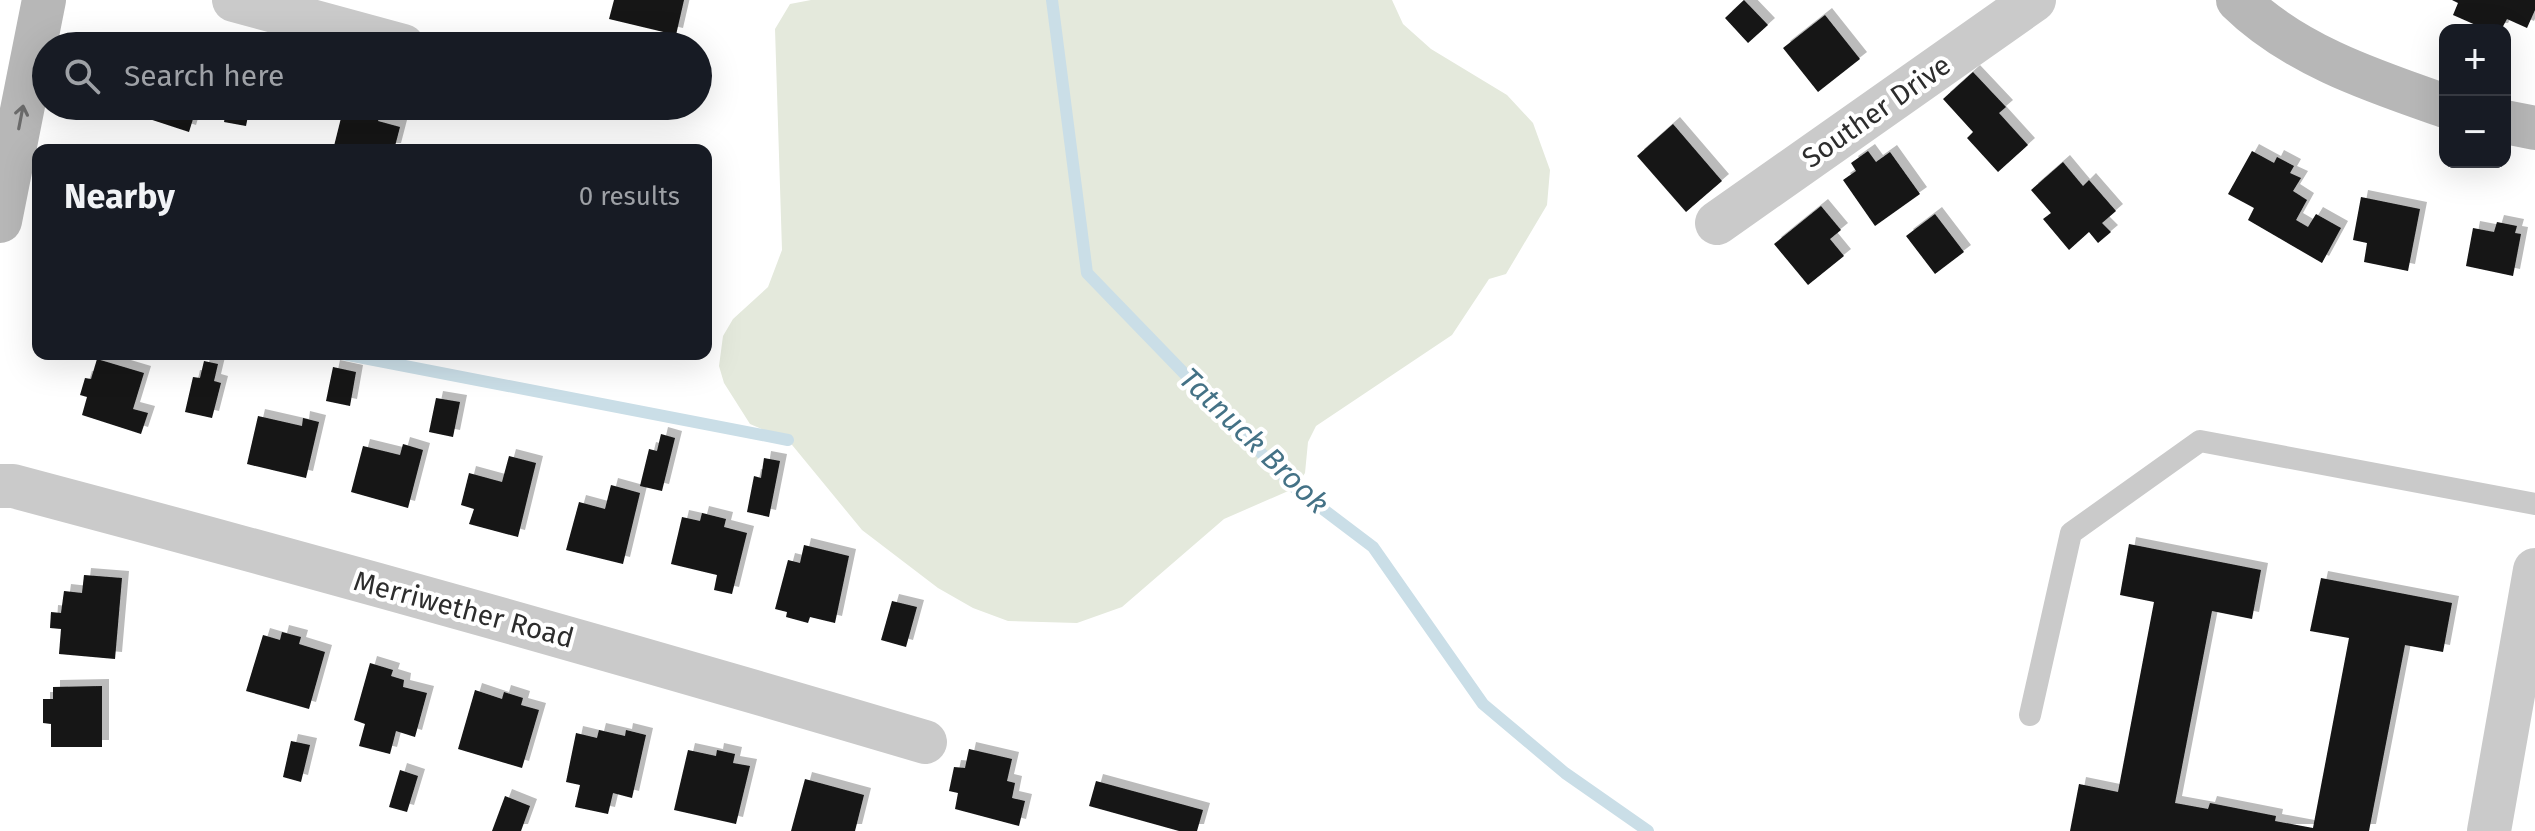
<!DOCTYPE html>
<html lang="en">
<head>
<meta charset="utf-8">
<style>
	body { margin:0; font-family:"Fira Sans",sans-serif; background:#242831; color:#f1f3f6 }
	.controls { position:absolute; right:24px; top:24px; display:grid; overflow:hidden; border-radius:16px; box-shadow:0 8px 32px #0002 }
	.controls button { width:72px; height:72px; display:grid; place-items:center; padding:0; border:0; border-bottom:2px solid #363941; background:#171b24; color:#f1f3f6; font:40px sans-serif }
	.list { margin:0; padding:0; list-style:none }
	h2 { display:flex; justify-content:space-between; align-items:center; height:104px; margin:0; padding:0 32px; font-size:34px }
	h2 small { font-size:26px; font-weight:400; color:#9ea1a6 }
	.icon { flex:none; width:44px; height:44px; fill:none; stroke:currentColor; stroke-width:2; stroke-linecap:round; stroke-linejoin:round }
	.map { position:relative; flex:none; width:2535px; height:831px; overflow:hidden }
	.search { position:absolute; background:#171b24; box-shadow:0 8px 32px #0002; left:32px; top:32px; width:680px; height:88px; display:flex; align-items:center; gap:20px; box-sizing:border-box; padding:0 28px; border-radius:44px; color:#9ea1a6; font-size:30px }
	.panel { position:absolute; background:#171b24; box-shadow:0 8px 32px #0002; left:32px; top:144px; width:680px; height:216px; border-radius:16px }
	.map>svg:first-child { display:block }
	.green { fill:#e4e9dc }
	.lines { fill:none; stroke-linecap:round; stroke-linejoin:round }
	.stream { stroke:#cadee7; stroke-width:12 }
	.building { fill:#141414; filter:url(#shadow) }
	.lane { stroke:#cacaca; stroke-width:22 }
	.street { stroke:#cacaca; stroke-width:44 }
	.secondary { stroke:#b7b7b7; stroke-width:44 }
	.oneway { stroke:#6b6b6b }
	.labels { text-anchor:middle; stroke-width:8; stroke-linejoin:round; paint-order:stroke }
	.street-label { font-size:28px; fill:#2d2d2d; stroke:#fff }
	.water-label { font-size:30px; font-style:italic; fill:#447286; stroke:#fff }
</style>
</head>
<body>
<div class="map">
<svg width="2535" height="831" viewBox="0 0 2535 831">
	<defs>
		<filter id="shadow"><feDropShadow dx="7" dy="-7" stdDeviation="0" flood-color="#0004"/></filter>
	</defs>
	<rect width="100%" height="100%" fill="#fff"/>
	<!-- green -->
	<path class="green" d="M 811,0 L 1392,0 L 1403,24 L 1431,49 L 1507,95 L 1533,123 L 1550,170 L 1547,205 L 1506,274 L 1489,279 L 1452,335 L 1316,426 L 1308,442 L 1305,473 L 1295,488 L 1224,519 L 1122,607 L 1077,623 L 1008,621 L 973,608 L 938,588 L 862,530 L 788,440 L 750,424 L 724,383 L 719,366 L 723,336 L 733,319 L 768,287 L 782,250 L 775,29 L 790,4 Z"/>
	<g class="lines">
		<!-- stream -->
		<path class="stream" d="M 1052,0 L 1087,273 L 1295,488 L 1373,547 L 1483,704 L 1565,773 L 1648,831
			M 343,354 L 788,440"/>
	</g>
	<!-- building -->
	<path class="building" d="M 614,0 L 684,0 L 676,35 L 609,19 Z
		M 1744,0 L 1768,25 L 1748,43 L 1725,18 Z
		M 2452,0 L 2535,0 L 2535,10 L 2527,28 L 2507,19 L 2501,30 L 2487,30 L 2453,15 L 2458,3 Z
		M 1825,15 L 1860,59 L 1818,92 L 1783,48 Z
		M 1973,72 L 2006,107 L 1999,113 L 2028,145 L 1998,172 L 1967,138 L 1973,132 L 1943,99 Z
		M 133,106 L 197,106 L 189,132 L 131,113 Z
		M 227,106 L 250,106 L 246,126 L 224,122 Z
		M 363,111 L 380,115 L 378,121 L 400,127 L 394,150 L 333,150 L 342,114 L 361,118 Z
		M 1673,124 L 1722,181 L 1686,212 L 1637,156 Z
		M 1868,151 L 1876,162 L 1890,152 L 1920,194 L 1875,226 L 1843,180 L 1856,171 L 1851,163 Z
		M 2252,151 L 2274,163 L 2277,157 L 2294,166 L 2290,173 L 2301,178 L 2293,191 L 2307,200 L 2296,220 L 2308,227 L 2316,214 L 2341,228 L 2322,263 L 2248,220 L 2254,208 L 2228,194 Z
		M 2063,162 L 2083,186 L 2089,180 L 2116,211 L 2102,223 L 2111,232 L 2098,243 L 2089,232 L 2069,250 L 2043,219 L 2051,213 L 2031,190 Z
		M 2361,197 L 2420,209 L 2408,271 L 2364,262 L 2367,243 L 2353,240 Z
		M 1821,206 L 1841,230 L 1830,239 L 1844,256 L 1808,285 L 1774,244 Z
		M 1935,214 L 1964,252 L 1935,274 L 1906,236 Z
		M 2497,222 L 2517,226 L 2515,233 L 2521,234 L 2513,276 L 2466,266 L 2473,228 L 2494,232 Z
		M 97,359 L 144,373 L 133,409 L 148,413 L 141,434 L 82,415 L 87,397 L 80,395 L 85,378 L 91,379 Z
		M 204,361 L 218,364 L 214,381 L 221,383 L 212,418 L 185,412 L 193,377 L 200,378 Z
		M 333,367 L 356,372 L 350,406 L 326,401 Z
		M 436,398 L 460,402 L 453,437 L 429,432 Z
		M 258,416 L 302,426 L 303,418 L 319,422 L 306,478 L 247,464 Z
		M 661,434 L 675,438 L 662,491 L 640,486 L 649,449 L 657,451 Z
		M 403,444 L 423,450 L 408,508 L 351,492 L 363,446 L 400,455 Z
		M 509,456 L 536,463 L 518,537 L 469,524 L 474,509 L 461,505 L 469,473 L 502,482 Z
		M 764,458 L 780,461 L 769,517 L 747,512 L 754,476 L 761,478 Z
		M 611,485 L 640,493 L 623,564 L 566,550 L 579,502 L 605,509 Z
		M 702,513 L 726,519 L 724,527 L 747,533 L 732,594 L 714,590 L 717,575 L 671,564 L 682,517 L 700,521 Z
		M 2129,544 L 2261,570 L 2252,619 L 2212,611 L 2175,803 L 2208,809 L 2210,803 L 2276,816 L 2275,821 L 2313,828 L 2349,638 L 2310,631 L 2321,578 L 2452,603 L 2443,652 L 2405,645 L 2369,831 L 2070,831 L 2079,784 L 2118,792 L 2154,602 L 2120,595 Z
		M 804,545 L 849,556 L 835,623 L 810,617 L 808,623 L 786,617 L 787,612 L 775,609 L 788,560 L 800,563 Z
		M 84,575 L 122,578 L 115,659 L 59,654 L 61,629 L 50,628 L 51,612 L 61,613 L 64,591 L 82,593 Z
		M 892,601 L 917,607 L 906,647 L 881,640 Z
		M 282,632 L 301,637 L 299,644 L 325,652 L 309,709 L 246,691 L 263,635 L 280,640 Z
		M 370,663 L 393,670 L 391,676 L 404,680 L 403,687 L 427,693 L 415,737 L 396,731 L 390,754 L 359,746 L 365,724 L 354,720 Z
		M 102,686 L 102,747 L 51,747 L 51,724 L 43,723 L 43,699 L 53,699 L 53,687 Z
		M 475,690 L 502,699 L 504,692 L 523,698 L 521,705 L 539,710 L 522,768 L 458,749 Z
		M 599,730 L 625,736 L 626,730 L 646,735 L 632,798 L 613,793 L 608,814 L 575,807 L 580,785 L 566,782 L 576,733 L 597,738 Z
		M 291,741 L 310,745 L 301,782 L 283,777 Z
		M 969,749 L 1012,759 L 1007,781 L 1015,783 L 1012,798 L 1025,801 L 1019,826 L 955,809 L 958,793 L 949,791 L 954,767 L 965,768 Z
		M 688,750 L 716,756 L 717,750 L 735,754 L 733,763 L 750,766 L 736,824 L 674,810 Z
		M 400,770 L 418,776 L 407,812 L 389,807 Z
		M 805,779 L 864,795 L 855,831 L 791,831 Z
		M 1096,781 L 1203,810 L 1197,831 L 1179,831 L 1089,806 Z
		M 505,796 L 530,806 L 521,831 L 492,831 Z"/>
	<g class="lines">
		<!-- lane -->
		<path class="lane" d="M 2030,715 L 2071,533 L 2200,441 L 2535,504"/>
		<!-- street -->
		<path class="street" d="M 234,0 L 403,46
			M 1717,223 L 2034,0
			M 0,486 L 13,486 C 318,567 622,652 925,742
			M 2489,831 L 2535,570"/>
		<!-- secondary -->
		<path class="secondary" d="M 2238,0 C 2294,55 2373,81 2445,106
			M 2505,122 L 2535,128
			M 0,221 L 44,0"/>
	</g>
	<!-- one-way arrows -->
	<defs><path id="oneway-shaft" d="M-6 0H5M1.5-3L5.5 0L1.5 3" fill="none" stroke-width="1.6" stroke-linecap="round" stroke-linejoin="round" transform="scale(2)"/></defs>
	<use class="oneway" href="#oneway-shaft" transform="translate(21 117) rotate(-79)"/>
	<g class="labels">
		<!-- street labels -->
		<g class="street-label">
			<text transform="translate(1876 111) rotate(-35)" y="10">Souther Drive</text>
			<text transform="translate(464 609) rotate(15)" y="10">Merriwether Road</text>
		</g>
		<!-- water labels -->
		<g class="water-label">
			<text transform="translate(1254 441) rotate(44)" y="10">Tatnuck Brook</text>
		</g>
	</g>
</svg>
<div class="controls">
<button>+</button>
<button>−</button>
</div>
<div class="search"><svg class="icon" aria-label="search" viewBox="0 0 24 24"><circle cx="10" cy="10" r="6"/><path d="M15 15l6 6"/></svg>Search here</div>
<section class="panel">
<h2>Nearby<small>0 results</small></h2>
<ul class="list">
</ul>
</section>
</div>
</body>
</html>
